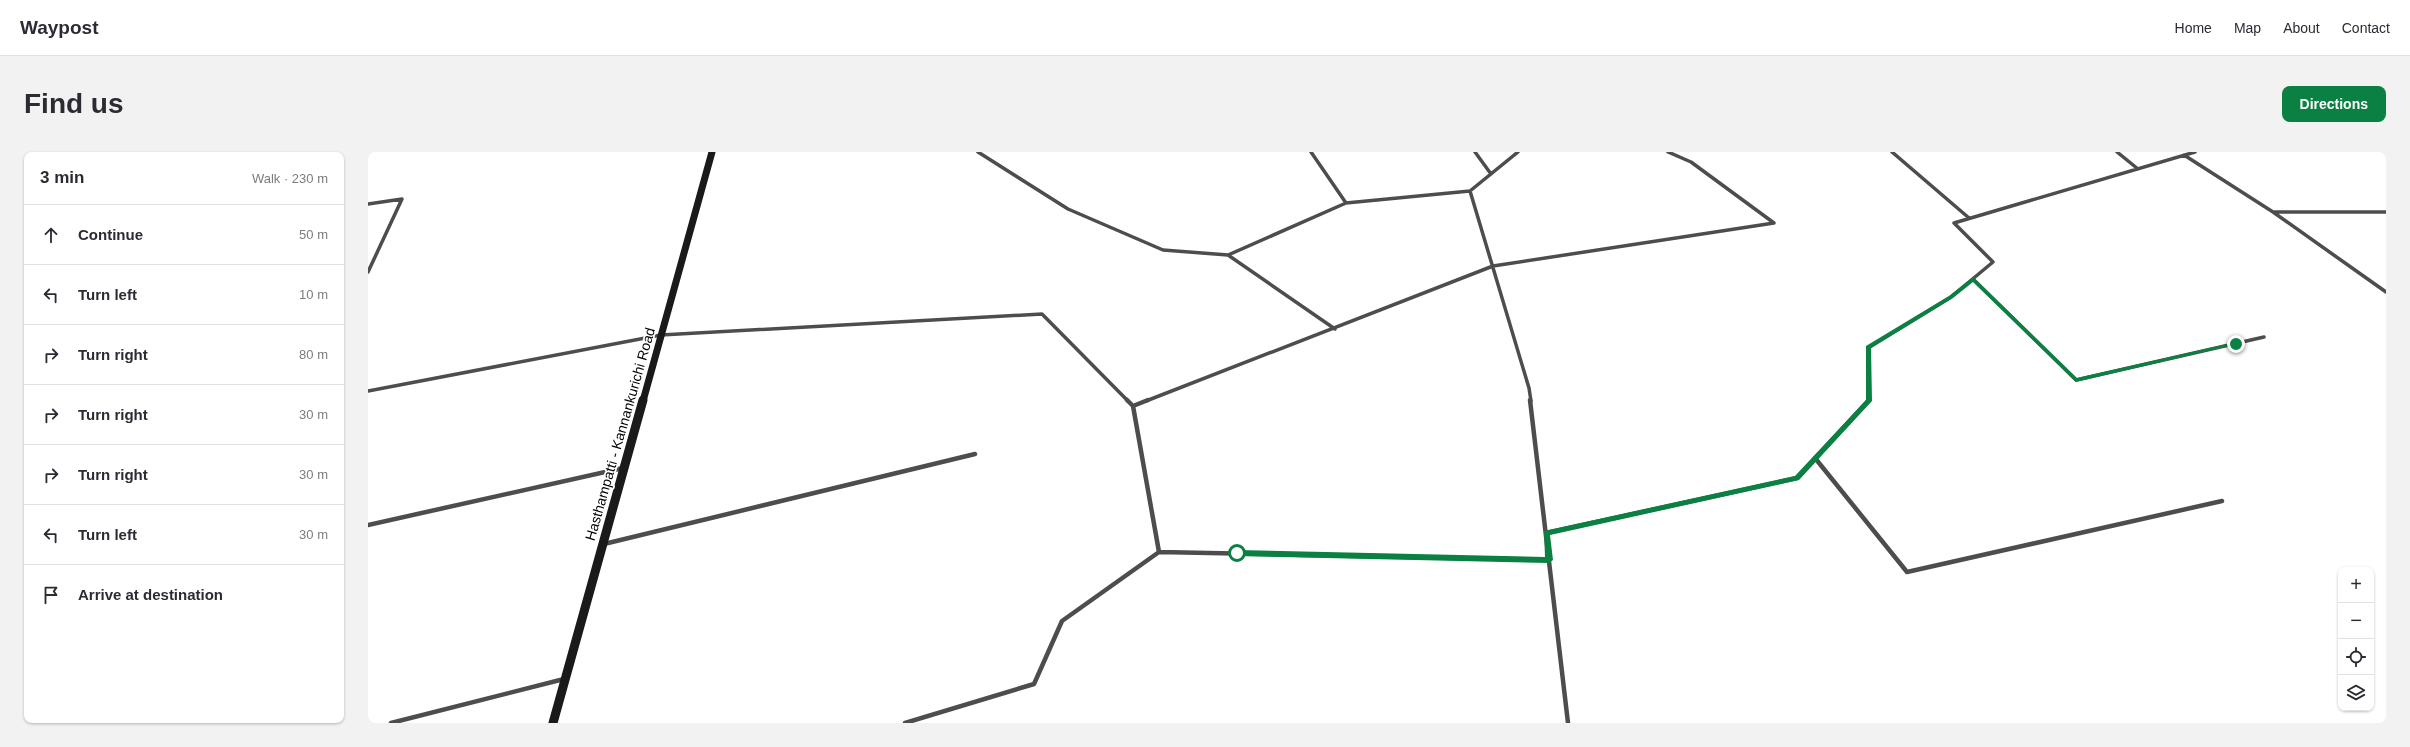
<!DOCTYPE html>
<html lang="en">
<head>
<meta charset="utf-8">
<style>
	body { margin:0; font-family:Helvetica,sans-serif; background:#f2f2f3; color:#2b2b33 }
	.controls { position:absolute; right:12px; bottom:12px; display:grid; overflow:hidden; border-radius:8px; box-shadow:0 1px 3px #0004 }
	.controls button { width:36px; height:36px; display:grid; place-items:center; padding:0; border:0; border-bottom:1px solid #e1e1e2; background:#fff; color:#2b2b33; font:20px sans-serif }
	.stop { position:absolute; width:12px; height:12px; margin:-9px; border:3px solid #0b8043; border-radius:50%; background:#fff }
	.stop.end { background:#0b8043; border-color:#fff; box-shadow:0 1px 4px #0008 }
	.list { margin:0; padding:0; list-style:none }
	h2 { display:flex; justify-content:space-between; align-items:center; height:52px; margin:0; padding:0 16px; font-size:17px }
	h2 small { font-size:13px; font-weight:400; color:#7c7c81 }
	.list li { display:grid; grid-template-columns:26px 1fr auto; gap:12px; align-items:center; box-sizing:border-box; height:60px; padding:0 16px; border-top:1px solid #e1e1e2 }
	.list b { display:block; font-size:15px; white-space:nowrap }
	.list em { font-size:13px; font-style:normal; color:#7c7c81 }
	.icon { flex:none; width:22px; height:22px; fill:none; stroke:currentColor; stroke-width:2; stroke-linecap:round; stroke-linejoin:round }
	.map { position:relative; flex:none; width:2018px; height:571px; overflow:hidden; border-radius:8px }
	header { display:flex; align-items:center; gap:24px; box-sizing:border-box; height:56px; padding:0 20px; background:#fff; border-bottom:1px solid #e1e1e2 }
	header strong { font-size:19px }
	nav { display:flex; gap:22px; margin-inline-start:auto; font-size:14px }
	.intro { display:flex; align-items:center; justify-content:space-between; box-sizing:border-box; height:96px; padding:0 24px }
	h1 { margin:0; font-size:28px }
	.button { padding:10px 18px; border-radius:8px; background:#0b8043; color:#fff; font-size:14px; font-weight:700 }
	main { display:flex; gap:24px; padding:0 24px }
	aside { flex:1; background:#fff; border-radius:8px; box-shadow:0 1px 3px #0004 }
	.map>svg:first-child { display:block }
	.lines { fill:none; stroke-linecap:round; stroke-linejoin:round }
	.street-far1 { stroke:#4d4d4d; stroke-width:3.5 }
	.street { stroke:#4d4d4d; stroke-width:4.5 }
	.secondary-far1 { stroke:#1a1a1a; stroke-width:7 }
	.secondary { stroke:#1a1a1a; stroke-width:9 }
	.route { fill:#0b8043 }
	.labels { text-anchor:middle; stroke-width:3.5; stroke-linejoin:round; paint-order:stroke }
	.street-label { font-size:14px; fill:#000; stroke:#fff }
</style>
</head>
<body>
<header>
<strong>Waypost</strong>
<nav><a>Home</a><a>Map</a><a>About</a><a>Contact</a></nav>
</header>
<div class="intro"><h1>Find us</h1><a class="button">Directions</a></div>
<main>
<aside>
<h2>3 min<small>Walk · 230 m</small></h2>
<ul class="list">
<li><svg class="icon" aria-label="ahead" viewBox="0 0 24 24"><path d="M12 20V5M6 11l6-6 6 6"/></svg><div><b>Continue</b></div><em>50 m</em></li>
<li><svg class="icon" aria-label="left" viewBox="0 0 24 24"><path d="M17 20v-9H6M10 6l-5 5 5 5"/></svg><div><b>Turn left</b></div><em>10 m</em></li>
<li><svg class="icon" aria-label="right" viewBox="0 0 24 24"><path d="M7 20v-9h11M14 6l5 5-5 5"/></svg><div><b>Turn right</b></div><em>80 m</em></li>
<li><svg class="icon" aria-label="right" viewBox="0 0 24 24"><path d="M7 20v-9h11M14 6l5 5-5 5"/></svg><div><b>Turn right</b></div><em>30 m</em></li>
<li><svg class="icon" aria-label="right" viewBox="0 0 24 24"><path d="M7 20v-9h11M14 6l5 5-5 5"/></svg><div><b>Turn right</b></div><em>30 m</em></li>
<li><svg class="icon" aria-label="left" viewBox="0 0 24 24"><path d="M17 20v-9H6M10 6l-5 5 5 5"/></svg><div><b>Turn left</b></div><em>30 m</em></li>
<li><svg class="icon" aria-label="arrive" viewBox="0 0 24 24"><path d="M6 21V4h12l-3 4 3 4H6"/></svg><div><b>Arrive at destination</b></div></li>
</ul>
</aside>
<div class="map">
<svg width="2018" height="571" viewBox="0 0 2018 571">
	<rect width="100%" height="100%" fill="#fff"/>
	<g class="lines">
		<!-- street-far1 -->
		<path class="street-far1" d="M 610,0 L 700,57 L 795,98 L 860,103 L 967,177
			M 943,0 L 978,51
			M 1107,0 L 1123,22
			M 1150,0 L 1102,39 L 1161,236 L 1163,249
			M 1524,0 L 1601,66
			M 1749,0 L 1770,17
			M 1816,3 L 1905,60 L 2018,60
			M 0,52 L 34,47 L 0,120
			M 1905,60 L 2018,140
			M 860,103 L 978,51 L 1102,39
			M 1605,127 L 1708,228 L 1896,185
			M 0,239 L 293,183 L 674,162 L 760,249
			M 778,249 L 1125,114 L 1406,71 L 1323,10 L 1300,0
			M 1501,249 L 1500,196 L 1583,145 L 1625,110 L 1586,71 L 1827,0"/>
		<!-- street -->
		<path class="street" d="M 759,248 L 765,254 L 780,248
			M 1162,248 L 1200,571
			M 765,254 L 791,400 L 1181,408
			M 1447,306 L 1539,420 L 1854,349
			M 0,373 L 255,316
			M 1178,381 L 1429,326 L 1501,248
			M 236,392 L 607,302
			M 23,571 L 196,527
			M 537,571 L 666,532 L 694,469 L 791,400"/>
		<!-- secondary-far1 -->
		<path class="secondary-far1" d="M 275,249 L 344,0"/>
		<!-- secondary -->
		<path class="secondary" d="M 185,571 L 275,248"/>
	</g>
	<!-- route -->
	<path class="route" d="M 1605,125 L 1709,226 L 1868,190 L 1870,192 L 1708,230 L 1605,130 L 1585,146 L 1503,196 L 1504,249 L 1431,328 L 1182,383 L 1185,408 L 1181,411 L 869,404 L 865,401 L 869,398 L 1177,405 L 1176,379 L 1427,324 L 1498,248 L 1498,194 L 1581,144 Z"/>
	<g class="labels">
		<!-- street labels -->
		<g class="street-label">
			<text transform="translate(252 282) rotate(-74)" y="5">Hasthampatti - Kannankurichi Road</text>
		</g>
	</g>
</svg>
<div class="controls">
<button>+</button>
<button>−</button>
<button><svg class="icon" aria-label="locate" viewBox="0 0 24 24"><circle cx="12" cy="12" r="6"/><path d="M12 2v4M12 18v4M2 12h4M18 12h4"/></svg></button>
<button><svg class="icon" aria-label="layers" viewBox="0 0 24 24"><path d="M12 4l9 5-9 5-9-5zM3 14l9 5 9-5"/></svg></button>
</div>
<div class="stop" style="left:869px;top:401px"></div>
<div class="stop end" style="left:1868px;top:192px"></div>
</div>
</main>
</body>
</html>
